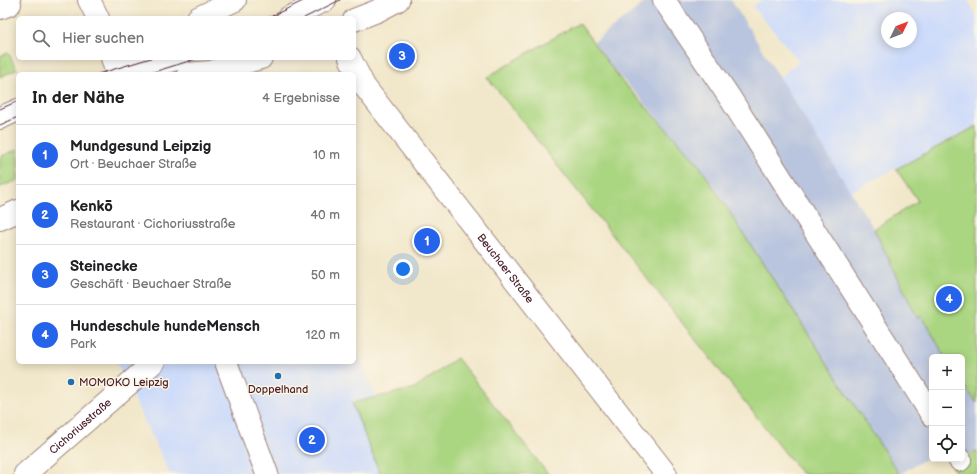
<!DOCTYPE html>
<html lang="de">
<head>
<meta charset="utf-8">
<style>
	body { margin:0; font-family:"Balsamiq Sans",sans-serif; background:#f6f6f6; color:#202124 }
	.controls { position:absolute; right:12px; bottom:12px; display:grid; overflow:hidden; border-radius:6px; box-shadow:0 2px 10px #0003 }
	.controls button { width:36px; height:36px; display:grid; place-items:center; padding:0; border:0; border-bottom:1px solid #e0e0e0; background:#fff; color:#202124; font:20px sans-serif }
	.compass { position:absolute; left:881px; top:12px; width:36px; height:36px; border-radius:50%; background:#fff; box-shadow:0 2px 10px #0003; rotate:47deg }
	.you { position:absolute; left:403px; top:269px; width:14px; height:14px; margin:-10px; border:3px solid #fff; border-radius:50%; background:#1a73e8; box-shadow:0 0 0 6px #1a73e833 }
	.badge { display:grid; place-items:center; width:26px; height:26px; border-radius:50%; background:#2563eb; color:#fff; font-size:13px; font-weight:700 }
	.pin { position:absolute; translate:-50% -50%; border:2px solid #fff; box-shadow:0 1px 4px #0006 }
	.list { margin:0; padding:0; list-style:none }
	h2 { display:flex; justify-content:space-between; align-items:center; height:52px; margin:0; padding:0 16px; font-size:17px }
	h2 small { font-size:13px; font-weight:400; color:#757577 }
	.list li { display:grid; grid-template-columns:26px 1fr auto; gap:12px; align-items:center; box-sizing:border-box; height:60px; padding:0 16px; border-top:1px solid #e0e0e0 }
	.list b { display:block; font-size:15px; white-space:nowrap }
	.list p { margin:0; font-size:13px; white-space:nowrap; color:#757577 }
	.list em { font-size:13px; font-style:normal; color:#757577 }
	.icon { flex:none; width:22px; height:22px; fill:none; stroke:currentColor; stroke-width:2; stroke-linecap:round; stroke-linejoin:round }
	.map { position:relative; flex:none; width:977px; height:474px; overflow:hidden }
	.search { position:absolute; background:#fff; box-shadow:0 2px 10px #0003; left:16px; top:16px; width:340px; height:44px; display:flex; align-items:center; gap:10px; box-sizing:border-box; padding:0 14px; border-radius:6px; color:#757577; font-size:15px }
	.panel { position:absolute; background:#fff; box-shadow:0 2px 10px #0003; left:16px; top:72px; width:340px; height:292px; border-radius:6px }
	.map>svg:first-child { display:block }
	.built { fill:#cddbfa; fill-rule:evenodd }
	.industrial { fill:#b9c5de }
	.green { fill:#aad581; stroke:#7a7a56 }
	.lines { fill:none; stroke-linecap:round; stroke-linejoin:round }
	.minor-casing { stroke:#9e837a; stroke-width:24 }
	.major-casing { stroke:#9e837a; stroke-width:24 }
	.minor { stroke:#fff; stroke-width:22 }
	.major { stroke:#fff; stroke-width:22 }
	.tram { stroke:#4a1f2b; stroke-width:1 }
	.poi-dot { fill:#1f6fb2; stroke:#fcf5e5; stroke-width:1.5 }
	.labels { text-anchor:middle; stroke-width:3; stroke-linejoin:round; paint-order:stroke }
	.street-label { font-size:11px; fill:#4a1f2b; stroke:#fcf5e5 }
	.poi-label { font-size:11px; fill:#4a1f2b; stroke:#fcf5e5; text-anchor:start }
</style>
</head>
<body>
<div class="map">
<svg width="977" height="474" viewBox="0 0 977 474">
	<rect width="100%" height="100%" fill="#fcf5e5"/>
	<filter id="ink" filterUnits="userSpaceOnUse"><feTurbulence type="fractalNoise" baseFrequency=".025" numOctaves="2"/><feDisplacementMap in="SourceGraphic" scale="8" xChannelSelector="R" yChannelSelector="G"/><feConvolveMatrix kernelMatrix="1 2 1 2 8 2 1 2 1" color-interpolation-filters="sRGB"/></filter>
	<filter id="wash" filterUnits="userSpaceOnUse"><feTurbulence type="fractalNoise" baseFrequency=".012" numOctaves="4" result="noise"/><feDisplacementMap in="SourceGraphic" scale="16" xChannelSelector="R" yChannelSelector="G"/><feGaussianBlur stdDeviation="0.9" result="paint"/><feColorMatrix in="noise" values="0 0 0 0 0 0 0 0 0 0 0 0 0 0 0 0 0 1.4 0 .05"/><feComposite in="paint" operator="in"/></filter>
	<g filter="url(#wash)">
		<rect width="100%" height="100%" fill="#f1e7ca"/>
		<!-- built -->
		<path class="built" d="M 761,0 L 968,0 L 977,17 L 977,125 L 851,192 L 779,78 L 799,61 L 753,7 ZM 887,18 L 911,18 L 911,42 L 887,42 Z
			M 354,342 L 407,474 L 170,474 L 116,362 L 354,362 Z"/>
		<!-- industrial -->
		<path class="industrial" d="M 648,0 L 731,0 L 874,229 L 939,346 L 947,357 L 932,357 L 932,455 L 900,474 L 899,474 L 849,406 L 712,183 L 641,99 L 612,68 L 594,42 Z
			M 962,379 L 977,401 L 977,450 L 962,458 Z"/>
		<!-- green -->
		<path class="green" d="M 579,23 L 620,79 L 697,162 L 899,474 L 802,474 L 487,77 Z
			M 8,53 L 17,69 L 0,77 L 0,56 Z
			M 977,126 L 977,403 L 962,383 L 962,357 L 945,357 L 922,316 L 918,319 L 874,229 L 918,201 L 896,169 Z
			M 18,149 L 18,180 L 0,187 L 0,157 Z
			M 457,358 L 548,474 L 380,474 L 352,403 L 416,388 Z
			M 977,451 L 977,474 L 956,474 L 952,466 L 962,459 Z"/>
	</g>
	<g filter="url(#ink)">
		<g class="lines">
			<defs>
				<g id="minor">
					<path d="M 89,0 L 98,18"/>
					<path d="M 664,0 L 730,98 L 932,415"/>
					<path d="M 0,8 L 10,4"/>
					<path d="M 288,18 L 325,0"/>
					<path d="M 112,58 L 117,74"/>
					<path id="s1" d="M 350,58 L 364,86 L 666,474"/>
					<path d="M 128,74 L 179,58"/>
					<path d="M 0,219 L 18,211"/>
					<path d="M 226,362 L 267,474"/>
					<path d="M 959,459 L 960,460"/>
					<path id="s2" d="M 25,474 L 154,362"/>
				</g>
				<path id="major" d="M 198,18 L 235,0
					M 354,20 L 377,11 L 398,0
					M 122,74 L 142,58
					M 188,74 L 210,72 L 261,58
					M 0,118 L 18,110"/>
			</defs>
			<!-- minor casing -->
			<use href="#minor" class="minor-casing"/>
			<!-- major casing -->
			<use href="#major" class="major-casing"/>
			<!-- minor -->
			<use href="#minor" class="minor"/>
			<!-- major -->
			<use href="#major" class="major"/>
			<!-- tram -->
			<path class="tram" d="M 268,18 L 305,0
				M 304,18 L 340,0
				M 98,74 L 151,58
				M 147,74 L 199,58
				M 0,109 L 18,101
				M 0,125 L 18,117"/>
		</g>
	</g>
	<!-- markers -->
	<g class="poi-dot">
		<circle cx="278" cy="376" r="4"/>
		<circle cx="71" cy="382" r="4"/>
	</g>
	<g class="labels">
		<!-- street labels -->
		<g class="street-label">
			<text dy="4" stroke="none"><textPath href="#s1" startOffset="262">Beuchaer Straße</textPath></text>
			<text dy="4" stroke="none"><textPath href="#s2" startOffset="73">Cichoriusstraße</textPath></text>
		</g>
		<!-- poi labels -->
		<g class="poi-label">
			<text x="79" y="386">MOMOKO Leipzig</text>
			<text x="278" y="393" text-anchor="middle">Doppelhand</text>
		</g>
	</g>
</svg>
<div class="controls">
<button>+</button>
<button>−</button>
<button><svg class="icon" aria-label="locate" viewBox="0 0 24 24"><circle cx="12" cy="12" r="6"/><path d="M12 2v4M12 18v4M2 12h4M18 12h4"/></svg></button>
</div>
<svg class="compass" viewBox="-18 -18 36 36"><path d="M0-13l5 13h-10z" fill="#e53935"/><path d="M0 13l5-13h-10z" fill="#757577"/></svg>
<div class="you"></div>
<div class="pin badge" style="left:427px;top:241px">1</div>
<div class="pin badge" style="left:312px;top:440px">2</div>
<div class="pin badge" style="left:402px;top:56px">3</div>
<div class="pin badge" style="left:949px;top:299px">4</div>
<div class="search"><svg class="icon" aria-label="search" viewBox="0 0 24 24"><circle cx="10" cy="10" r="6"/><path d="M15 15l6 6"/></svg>Hier suchen</div>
<section class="panel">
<h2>In der Nähe<small>4 Ergebnisse</small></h2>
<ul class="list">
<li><span class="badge">1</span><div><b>Mundgesund Leipzig</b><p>Ort · Beuchaer Straße</p></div><em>10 m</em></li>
<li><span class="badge">2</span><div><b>Kenkō</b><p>Restaurant · Cichoriusstraße</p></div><em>40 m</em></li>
<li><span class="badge">3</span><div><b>Steinecke</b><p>Geschäft · Beuchaer Straße</p></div><em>50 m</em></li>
<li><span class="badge">4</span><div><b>Hundeschule hundeMensch</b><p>Park</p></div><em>120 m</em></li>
</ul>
</section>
</div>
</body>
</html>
